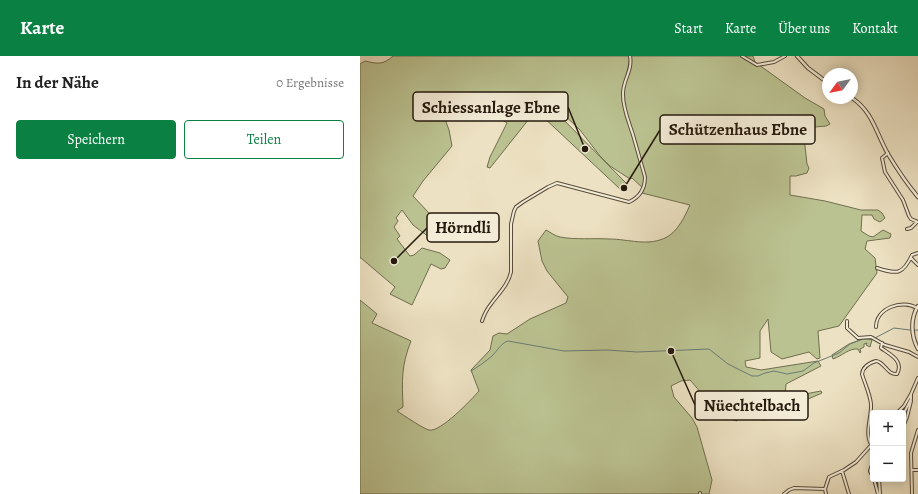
<!DOCTYPE html>
<html lang="de">
<head>
<meta charset="utf-8">
<style>
	body { margin:0; font-family:Alegreya,serif; background:#f6f6f6; color:#222 }
	.controls { position:absolute; right:12px; bottom:12px; display:grid; overflow:hidden; border-radius:4px; box-shadow:0 2px 10px #0003 }
	.controls button { width:36px; height:36px; display:grid; place-items:center; padding:0; border:0; border-bottom:1px solid #e0e0e0; background:#fff; color:#222; font:20px sans-serif }
	.compass { position:absolute; left:462px; top:12px; width:36px; height:36px; border-radius:50%; background:#fff; box-shadow:0 2px 10px #0003; rotate:237deg }
	.list { margin:0; padding:0; list-style:none }
	h2 { display:flex; justify-content:space-between; align-items:center; height:52px; margin:0; padding:0 16px; font-size:17px }
	h2 small { font-size:13px; font-weight:400; color:#767676 }
	.actions { display:flex; gap:8px; padding:12px 16px }
	.actions a { flex:1; padding:9px 0; border:1px solid #0b8043; border-radius:4px; text-align:center; font-size:14px; color:#0b8043 }
	.actions .main { background:#0b8043; color:#fff }
	.map { position:relative; flex:none; width:558px; height:438px; overflow:hidden }
	header { display:flex; align-items:center; gap:24px; box-sizing:border-box; height:56px; padding:0 20px; background:#0b8043; color:#fff }
	header strong { font-size:19px }
	nav { display:flex; gap:22px; margin-inline-start:auto; font-size:14px }
	main { display:flex }
	aside { flex:1; background:#fff }
	.map>svg:first-child { display:block }
	.green { fill:#bbc291; stroke:#706e50 }
	.lines { fill:none; stroke-linecap:round; stroke-linejoin:round }
	.stream { stroke:#6b7b74; stroke-width:1 }
	.minor-casing { stroke:#584c3b; stroke-width:4 }
	.tertiary-casing { stroke:#584c3b; stroke-width:4.5 }
	.minor { stroke:#f3ecd7; stroke-width:2 }
	.tertiary { stroke:#f3ecd7; stroke-width:2.5 }
	.leader { fill:none; stroke:#261a0e; stroke-width:1.5 }
	.callout-dot { fill:#261a0e; stroke:#f3ecd7; stroke-width:1.5 }
	.callout { fill:#f3ecd7; stroke:#261a0e; stroke-width:1.5 }
	.callout-label { font-size:17px; text-anchor:middle; font-weight:bold; fill:#261a0e }
</style>
</head>
<body>
<header>
<strong>Karte</strong>
<nav><a>Start</a><a>Karte</a><a>Über uns</a><a>Kontakt</a></nav>
</header>
<main>
<aside>
<h2>In der Nähe<small>0 Ergebnisse</small></h2>
<ul class="list">
</ul>
<div class="actions"><a class="main">Speichern</a><a>Teilen</a></div>
</aside>
<div class="map">
<svg width="558" height="438" viewBox="0 0 558 438">
	<rect width="100%" height="100%" fill="#ece1c2"/>
	<filter id="stains"><feTurbulence type="fractalNoise" baseFrequency=".005" numOctaves="4"/><feColorMatrix values="0 0 0 0 .2 0 0 0 0 .09 0 0 0 0 .02 0 0 0 .5 -.17"/></filter>
	<radialGradient id="worn" r=".72"><stop offset=".6" stop-color="#630" stop-opacity="0"/><stop offset="1" stop-color="#630" stop-opacity=".3"/></radialGradient>
	<!-- green -->
	<path class="green" d="M 33,0 L 393,0 L 395,6 L 445,42 L 464,53 L 465,60 L 470,68 L 466,70 L 443,72 L 447,108 L 449,112 L 447,117 L 436,120 L 430,120 L 430,139 L 465,145 L 501,154 L 518,154 L 522,157 L 525,162 L 520,166 L 514,163 L 512,159 L 502,159 L 501,175 L 509,180 L 513,181 L 523,174 L 531,178 L 530,182 L 507,185 L 505,193 L 515,202 L 517,217 L 479,270 L 458,275 L 460,302 L 457,303 L 449,296 L 422,303 L 411,296 L 408,263 L 400,275 L 400,302 L 385,305 L 386,311 L 401,314 L 458,305 L 461,310 L 426,328 L 424,351 L 445,338 L 461,335 L 462,337 L 439,347 L 428,356 L 417,363 L 403,364 L 378,357 L 377,365 C 359,362 342,337 330,324 L 321,325 L 311,330 L 314,341 L 332,362 L 337,371 L 352,424 L 349,438 L 0,438 L 0,244 L 17,258 L 12,267 L 51,285 C 41,310 42,325 43,351 L 37,355 C 43,359 64,373 69,374 C 80,377 112,343 119,335 L 111,314 L 130,294 L 133,280 L 139,277 L 147,278 L 170,263 L 206,247 L 208,241 L 187,215 L 182,205 L 178,185 L 186,174 C 190,176 195,180 200,181 C 216,184 233,182 249,183 C 269,183 288,191 307,181 C 318,175 325,160 330,149 L 282,137 L 284,133 L 272,122 L 270,123 L 250,110 L 240,100 L 220,74 L 196,51 L 186,46 L 175,61 L 169,63 L 130,112 L 127,111 L 130,101 L 147,67 L 122,51 L 82,55 L 89,74 L 92,90 L 63,125 L 53,140 L 82,171 L 69,181 L 53,169 L 42,154 L 36,162 L 38,165 L 34,171 L 40,180 L 37,183 L 50,200 L 54,199 L 62,192 L 80,197 L 90,204 L 85,212 L 81,213 L 71,208 L 52,249 L 30,238 L 35,231 L 1,202 L 0,202 L 0,8 L 5,5 C 18,8 23,9 33,0 Z
		M 190,50 L 266,127 L 260,133 L 181,59 Z
		M 505,282 L 512,284 L 510,291 L 506,289 L 507,287 L 504,288 L 504,291 L 500,293 L 501,296 L 500,297 L 498,293 C 489,292 482,300 473,303 L 472,299 L 489,288 Z"/>
	<g class="lines">
		<!-- stream -->
		<path class="stream" d="M 555,274 L 558,274
			M 515,282 L 534,272 L 550,274
			M 111,315 C 118,311 126,305 132,300 C 138,294 140,288 148,285 L 204,295 L 247,294 L 277,296 L 349,293 L 368,308 L 392,320 L 398,320 L 405,317 L 414,315 L 427,318 L 443,315 L 454,307 L 479,297 L 490,288 L 503,283 L 510,283"/>
		<defs>
			<path id="minor" d="M 382,0 L 397,9 L 414,6 L 425,0
				M 528,97 L 522,102 L 525,116 L 543,144 L 549,160 L 551,163 L 558,166
				M 547,173 L 551,172 L 557,166
				M 551,202 L 558,209
				M 517,212 C 538,219 543,218 552,199 L 558,197
				M 122,265 C 124,259 127,253 131,248 C 139,237 148,229 151,216 L 151,168 L 154,155 L 156,151 L 163,146 L 188,131 L 197,127 L 269,146 C 280,141 285,132 285,121 C 281,107 277,93 273,79 C 269,66 263,53 263,39 C 262,25 273,15 270,0
				M 487,265 L 487,272 L 498,282 L 511,281 L 525,289 L 549,296 L 558,301
				M 516,271 C 516,252 542,243 557,252
				M 537,357 L 544,350 L 551,338
				M 543,359 L 551,343 L 551,338 L 558,322
				M 543,371 L 547,361 L 551,345
				M 513,391 C 503,379 512,362 511,348 C 510,338 505,328 502,318 C 503,310 509,307 516,305 C 525,306 527,319 537,318 C 544,305 531,299 521,292 L 522,287
				M 513,406 L 510,415 L 513,421
				M 552,414 L 558,414
				M 482,415 L 489,438
				M 514,423 L 518,438
				M 519,423 L 520,438
				M 465,433 L 466,438
				M 340,437 L 340,438
				M 424,438 L 429,434 L 434,432 L 465,433 L 469,421 L 484,414 L 496,406 L 513,387
				M 552,438 L 551,397 L 558,374"/>
			<path id="tertiary" d="M 437,0 L 448,12 L 468,27
				M 492,42 C 513,56 516,77 528,98 C 537,113 547,128 558,141
				M 558,250 C 550,263 551,280 558,293"/>
		</defs>
		<!-- minor casing -->
		<use href="#minor" class="minor-casing"/>
		<!-- tertiary casing -->
		<use href="#tertiary" class="tertiary-casing"/>
		<!-- minor -->
		<use href="#minor" class="minor"/>
		<!-- tertiary -->
		<use href="#tertiary" class="tertiary"/>
	</g>
	<!-- callouts -->
	<path class="leader" d="M225 93L208 51M264 132L300 74M34 205L67 172M311 295L335 349"/>
	<g class="callout-dot">
		<circle cx="225" cy="93" r="4"/>
		<circle cx="264" cy="132" r="4"/>
		<circle cx="34" cy="205" r="4"/>
		<circle cx="311" cy="295" r="4"/>
	</g>
	<g class="callout">
		<rect x="53" y="36" width="155" height="29" rx="4"/>
		<rect x="300" y="59" width="155" height="29" rx="4"/>
		<rect x="67" y="157" width="72" height="29" rx="4"/>
		<rect x="335" y="335" width="113" height="29" rx="4"/>
	</g>
	<g class="callout-label">
		<text x="131" y="57">Schiessanlage Ebne</text>
		<text x="378" y="79">Schützenhaus Ebne</text>
		<text x="103" y="177">Hörndli</text>
		<text x="392" y="355">Nüechtelbach</text>
	</g>
	<rect width="100%" height="100%" filter="url(#stains)"/>
	<rect width="100%" height="100%" fill="url(#worn)"/>
</svg>
<div class="controls">
<button>+</button>
<button>−</button>
</div>
<svg class="compass" viewBox="-18 -18 36 36"><path d="M0-13l5 13h-10z" fill="#e53935"/><path d="M0 13l5-13h-10z" fill="#767676"/></svg>
</div>
</main>
</body>
</html>
